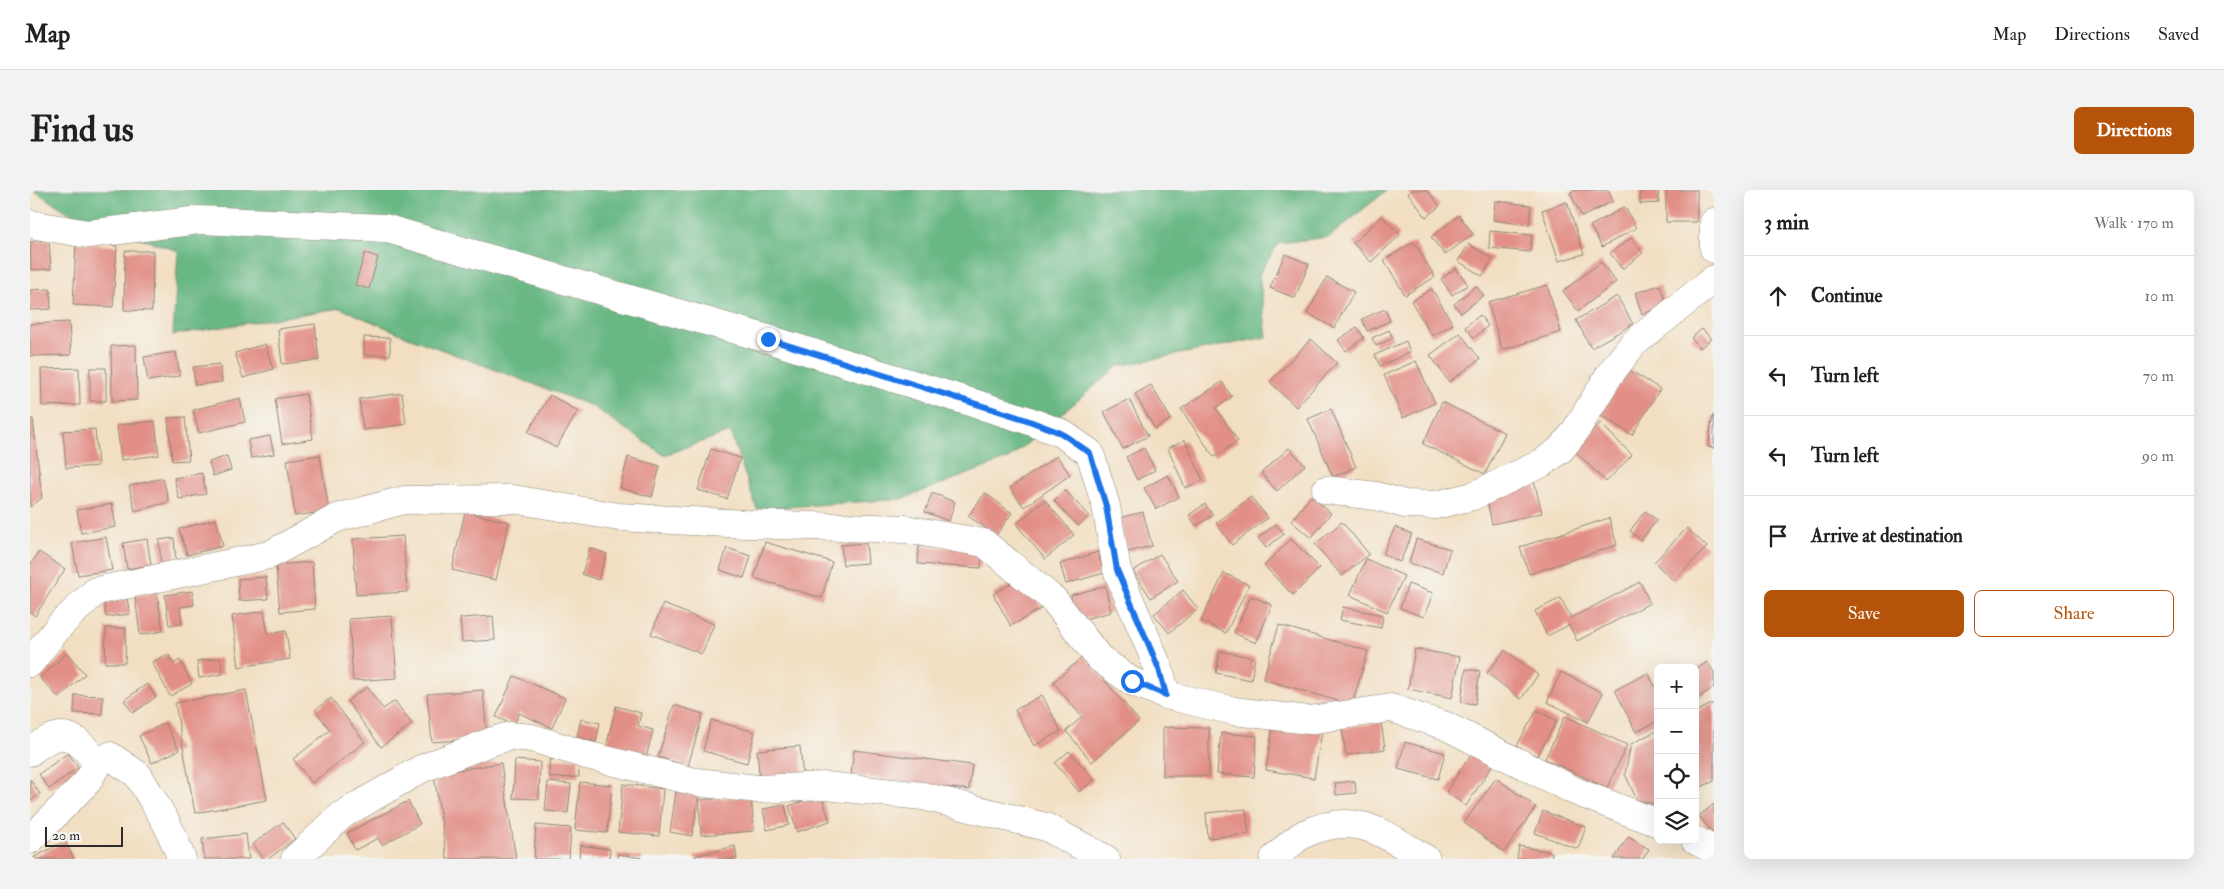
<!DOCTYPE html>
<html lang="en">
<head>
<meta charset="utf-8">
<style>
	body { margin:0; font-family:"IM FELL Double Pica",serif; background:#f2f2f2; color:#202124 }
	.controls { position:absolute; right:15px; bottom:15px; display:grid; overflow:hidden; border-radius:8px; box-shadow:0 5px 20px #0002 }
	.controls button { width:45px; height:45px; display:grid; place-items:center; padding:0; border:0; border-bottom:1px solid #e0e0e0; background:#fff; color:#202124; font:25px sans-serif }
	.scale { position:absolute; left:15px; bottom:12px; width:78px; box-sizing:border-box; padding-left:5px; border:2px solid #2b2b2b; border-top:0; font-size:14px; line-height:18px; white-space:nowrap; color:#2b2b2b; -webkit-text-stroke:4px #f6f6f2; paint-order:stroke }
	.stop { position:absolute; width:15px; height:15px; margin:-11px; border:4px solid #1a73e8; border-radius:50%; background:#fff }
	.stop.end { background:#1a73e8; border-color:#fff; box-shadow:0 1px 5px #0008 }
	.list { margin:0; padding:0; list-style:none }
	h2 { display:flex; justify-content:space-between; align-items:center; height:65px; margin:0; padding:0 20px; font-size:21px }
	h2 small { font-size:16px; font-weight:400; color:#757577 }
	.list li { display:grid; grid-template-columns:32px 1fr auto; gap:15px; align-items:center; box-sizing:border-box; height:80px; padding:0 20px; border-top:1px solid #e0e0e0 }
	.list b { display:block; font-size:19px; white-space:nowrap }
	.list em { font-size:16px; font-style:normal; color:#757577 }
	.actions { display:flex; gap:10px; padding:15px 20px }
	.actions a { flex:1; padding:11px 0; border:1px solid #b45309; border-radius:8px; text-align:center; font-size:18px; color:#b45309 }
	.actions .main { background:#b45309; color:#fff }
	.icon { flex:none; width:28px; height:28px; fill:none; stroke:currentColor; stroke-width:2; stroke-linecap:round; stroke-linejoin:round }
	.map { position:relative; flex:none; width:1684px; height:669px; overflow:hidden; border-radius:8px }
	header { display:flex; align-items:center; gap:30px; box-sizing:border-box; height:70px; padding:0 25px; background:#fff; border-bottom:1px solid #e0e0e0 }
	header strong { font-size:24px }
	nav { display:flex; gap:28px; margin-inline-start:auto; font-size:18px }
	.intro { display:flex; align-items:center; justify-content:space-between; box-sizing:border-box; height:120px; padding:0 30px }
	h1 { margin:0; font-size:35px }
	.button { padding:12px 22px; border-radius:8px; background:#b45309; color:#fff; font-size:18px; font-weight:700 }
	main { display:flex; gap:30px; padding:0 30px }
	aside { flex:1; background:#fff; border-radius:8px; box-shadow:0 5px 20px #0002 }
	.map>svg:first-child { display:block }
	.forest { fill:#69b884; stroke:#4a7258 }
	.building { fill:#e29087 }
	.lines { fill:none; stroke-linecap:round; stroke-linejoin:round }
	.minor-casing { stroke:#8e8576; stroke-width:29 }
	.minor { stroke:#fff; stroke-width:28 }
	.route { stroke:#1a73e8; stroke-width:6 }
</style>
</head>
<body>
<header>
<strong>Map</strong>
<nav><a>Map</a><a>Directions</a><a>Saved</a></nav>
</header>
<div class="intro"><h1>Find us</h1><a class="button">Directions</a></div>
<main>
<div class="map">
<svg width="1684" height="669" viewBox="0 0 1684 669">
	<rect width="100%" height="100%" fill="#f6f6f2"/>
	<filter id="ink" filterUnits="userSpaceOnUse"><feTurbulence type="fractalNoise" baseFrequency=".02" numOctaves="2"/><feDisplacementMap in="SourceGraphic" scale="10" xChannelSelector="R" yChannelSelector="G"/><feConvolveMatrix kernelMatrix="1 2 1 2 8 2 1 2 1" color-interpolation-filters="sRGB"/></filter>
	<filter id="wash" filterUnits="userSpaceOnUse"><feTurbulence type="fractalNoise" baseFrequency=".0096" numOctaves="4" result="noise"/><feDisplacementMap in="SourceGraphic" scale="20" xChannelSelector="R" yChannelSelector="G"/><feGaussianBlur stdDeviation="1.12" result="paint"/><feColorMatrix in="noise" values="0 0 0 0 0 0 0 0 0 0 0 0 0 0 0 0 0 1.4 0 .05"/><feComposite in="paint" operator="in"/></filter>
	<g filter="url(#wash)">
		<rect width="100%" height="100%" fill="#f2dfc2"/>
		<!-- forest -->
		<path class="forest" d="M 3,0 L 1357,0 L 1299,47 L 1249,53 L 1229,84 L 1237,147 L 1088,176 L 980,268 L 872,309 L 727,319 L 700,242 L 634,265 L 562,216 L 378,147 L 310,118 L 143,145 L 148,61 L 41,24 Z"/>
		<g id="blocks">
			<!-- building -->
			<path class="building" d="M 1382,0 L 1397,0 L 1410,16 L 1396,27 L 1378,3 Z
				M 1545,0 L 1578,0 L 1583,11 L 1552,27 L 1540,3 Z
				M 1610,0 L 1628,0 L 1629,13 L 1610,14 Z
				M 1636,0 L 1667,0 L 1667,32 L 1636,32 Z
				M 1465,11 L 1501,15 L 1499,35 L 1463,30 Z
				M 1537,12 L 1554,64 L 1529,71 L 1512,20 Z
				M 1595,17 L 1606,38 L 1572,57 L 1560,36 Z
				M 1429,25 L 1443,44 L 1415,65 L 1401,47 Z
				M 1352,26 L 1370,45 L 1341,72 L 1323,53 Z
				M 1460,41 L 1502,45 L 1500,62 L 1459,58 Z
				M 1601,48 L 1613,63 L 1592,79 L 1580,63 Z
				M 19,50 L 21,79 L 1,80 L 0,52 Z
				M 1384,52 L 1405,87 L 1375,105 L 1354,70 Z
				M 46,53 L 87,56 L 83,117 L 43,115 Z
				M 1439,54 L 1463,69 L 1452,86 L 1428,71 Z
				M 95,61 L 123,61 L 122,121 L 94,120 Z
				M 335,63 L 348,67 L 339,99 L 325,95 Z
				M 1255,64 L 1279,74 L 1265,108 L 1240,98 Z
				M 1571,72 L 1586,92 L 1548,121 L 1533,101 Z
				M 1426,78 L 1438,95 L 1422,105 L 1411,89 Z
				M 1297,87 L 1324,102 L 1304,138 L 1277,123 Z
				M 1517,95 L 1531,142 L 1472,160 L 1458,112 Z
				M 1630,95 L 1637,115 L 1612,124 L 1605,103 Z
				M 1446,96 L 1454,105 L 1431,123 L 1424,114 Z
				M 20,99 L 21,119 L 0,120 L 0,100 Z
				M 1402,99 L 1423,134 L 1402,146 L 1381,111 Z
				M 1587,106 L 1603,134 L 1561,158 L 1546,130 Z
				M 1355,119 L 1360,131 L 1337,141 L 1332,129 Z
				M 1450,125 L 1458,136 L 1444,148 L 1435,137 Z
				M 39,132 L 41,165 L 0,166 L 0,134 Z
				M 285,134 L 289,170 L 252,174 L 248,139 Z
				M 1327,137 L 1334,148 L 1316,161 L 1308,150 Z
				M 1672,139 L 1681,149 L 1670,158 L 1661,148 Z
				M 1359,140 L 1363,148 L 1346,156 L 1342,148 Z
				M 1430,143 L 1450,169 L 1419,192 L 1400,165 Z
				M 334,147 L 360,148 L 360,165 L 334,165 Z
				M 1281,149 L 1307,173 L 1266,217 L 1240,192 Z
				M 1376,151 L 1380,162 L 1350,176 L 1345,165 Z
				M 235,154 L 243,179 L 213,188 L 205,163 Z
				M 106,155 L 107,210 L 82,211 L 81,156 Z
				M 146,162 L 150,186 L 118,191 L 114,167 Z
				M 1386,171 L 1405,213 L 1373,228 L 1354,185 Z
				M 190,174 L 192,192 L 165,195 L 163,177 Z
				M 1593,176 L 1630,199 L 1602,245 L 1566,222 Z
				M 49,178 L 50,215 L 12,216 L 11,179 Z
				M 60,178 L 76,178 L 76,211 L 60,211 Z
				M 1192,192 L 1202,207 L 1186,218 L 1208,251 L 1184,267 L 1151,219 Z
				M 1121,195 L 1141,229 L 1125,239 L 1105,204 Z
				M 372,203 L 376,234 L 333,240 L 329,209 Z
				M 276,204 L 283,249 L 252,254 L 245,209 Z
				M 520,205 L 548,221 L 526,258 L 498,242 Z
				M 210,208 L 215,232 L 169,243 L 163,220 Z
				M 1099,209 L 1118,246 L 1093,259 L 1074,222 Z
				M 1412,212 L 1475,243 L 1455,284 L 1393,254 Z
				M 1301,219 L 1326,277 L 1303,287 L 1278,229 Z
				M 1683,225 L 1684,225 L 1684,258 L 1678,257 Z
				M 155,227 L 159,270 L 142,271 L 138,228 Z
				M 0,229 L 3,229 L 12,308 L 0,317 Z
				M 125,231 L 129,265 L 91,270 L 87,235 Z
				M 1570,233 L 1602,265 L 1576,292 L 1544,260 Z
				M 65,239 L 68,276 L 36,278 L 33,241 Z
				M 240,246 L 244,264 L 221,268 L 218,250 Z
				M 1155,250 L 1173,290 L 1155,298 L 1138,258 Z
				M 1114,258 L 1125,280 L 1107,290 L 1096,267 Z
				M 1259,258 L 1275,275 L 1247,301 L 1231,283 Z
				M 681,259 L 710,268 L 697,309 L 668,300 Z
				M 290,265 L 299,321 L 265,326 L 257,270 Z
				M 197,266 L 201,280 L 183,286 L 179,272 Z
				M 1027,266 L 1040,285 L 994,317 L 980,298 Z
				M 598,267 L 630,276 L 622,307 L 590,298 Z
				M 172,283 L 176,304 L 149,309 L 144,288 Z
				M 1138,285 L 1149,307 L 1126,319 L 1114,298 Z
				M 133,288 L 139,312 L 105,321 L 99,296 Z
				M 1504,291 L 1512,323 L 1462,334 L 1455,302 Z
				M 1035,300 L 1059,326 L 1048,336 L 1024,311 Z
				M 902,303 L 925,312 L 919,331 L 895,322 Z
				M 955,303 L 982,323 L 966,345 L 938,326 Z
				M 1281,306 L 1301,323 L 1281,348 L 1261,331 Z
				M 1221,307 L 1238,328 L 1202,355 L 1186,333 Z
				M 1015,310 L 1044,345 L 1015,369 L 986,334 Z
				M 82,314 L 86,337 L 51,343 L 47,320 Z
				M 1175,314 L 1183,325 L 1166,336 L 1159,325 Z
				M 1615,321 L 1627,330 L 1611,350 L 1600,341 Z
				M 435,322 L 479,332 L 466,390 L 422,380 Z
				M 1113,322 L 1122,356 L 1098,362 L 1089,328 Z
				M 1579,328 L 1587,355 L 1499,384 L 1490,357 Z
				M 186,329 L 193,356 L 157,365 L 149,339 Z
				M 1312,332 L 1339,364 L 1312,386 L 1285,354 Z
				M 1246,334 L 1254,344 L 1236,358 L 1228,348 Z
				M 1365,337 L 1382,344 L 1370,372 L 1353,364 Z
				M 1657,338 L 1677,357 L 1644,391 L 1624,372 Z
				M 373,346 L 377,402 L 326,405 L 323,349 Z
				M 76,347 L 82,380 L 48,385 L 42,353 Z
				M 144,348 L 146,373 L 131,374 L 129,350 Z
				M 117,349 L 121,375 L 97,379 L 93,353 Z
				M 1261,349 L 1290,378 L 1263,405 L 1234,376 Z
				M 1386,349 L 1420,359 L 1413,383 L 1379,373 Z
				M 735,352 L 802,372 L 792,408 L 724,388 Z
				M 836,353 L 838,373 L 813,375 L 811,355 Z
				M 889,356 L 952,360 L 951,378 L 888,374 Z
				M 560,358 L 577,364 L 568,390 L 552,384 Z
				M 697,358 L 721,366 L 714,388 L 690,380 Z
				M 9,362 L 35,379 L 5,426 L 0,422 L 0,375 Z
				M 1068,362 L 1074,383 L 1036,394 L 1030,374 Z
				M 1130,364 L 1148,391 L 1121,408 L 1103,381 Z
				M 1336,369 L 1374,386 L 1357,422 L 1320,405 Z
				M 282,372 L 285,419 L 250,422 L 246,375 Z
				M 1194,383 L 1219,395 L 1196,443 L 1171,431 Z
				M 994,386 L 1012,418 L 981,436 L 963,404 Z
				M 236,387 L 238,409 L 209,411 L 208,389 Z
				M 1610,392 L 1620,413 L 1547,451 L 1539,435 L 1517,446 L 1505,421 L 1531,408 L 1541,428 Z
				M 1378,394 L 1403,403 L 1394,427 L 1370,418 Z
				M 1075,396 L 1081,422 L 1047,431 L 1041,405 Z
				M 1153,400 L 1168,419 L 1139,443 L 1124,424 Z
				M 162,401 L 164,415 L 150,417 L 152,434 L 139,435 L 135,405 Z
				M 127,402 L 133,441 L 110,445 L 105,406 Z
				M 1221,406 L 1242,415 L 1226,453 L 1204,443 Z
				M 97,409 L 100,424 L 76,427 L 74,413 Z
				M 633,414 L 684,434 L 672,464 L 621,444 Z
				M 1313,417 L 1353,425 L 1351,438 L 1310,430 Z
				M 234,421 L 238,444 L 256,441 L 260,469 L 209,477 L 202,426 Z
				M 362,426 L 367,488 L 323,491 L 319,429 Z
				M 463,426 L 465,450 L 432,452 L 430,428 Z
				M 1249,435 L 1338,461 L 1322,515 L 1233,489 Z
				M 76,438 L 96,438 L 95,473 L 75,473 Z
				M 1385,459 L 1430,467 L 1422,508 L 1378,499 Z
				M 1475,460 L 1508,485 L 1491,509 L 1457,483 Z
				M 1190,461 L 1225,468 L 1221,490 L 1186,483 Z
				M 37,463 L 55,484 L 29,508 L 10,488 Z
				M 138,464 L 143,474 L 150,470 L 162,494 L 140,506 L 122,472 Z
				M 1054,466 L 1109,531 L 1062,572 L 1036,541 L 1052,527 L 1023,492 Z
				M 190,468 L 193,484 L 169,488 L 167,471 Z
				M 1677,472 L 1684,482 L 1684,497 L 1665,510 L 1665,480 Z
				M 1436,479 L 1450,481 L 1445,514 L 1431,512 Z
				M 1531,482 L 1573,503 L 1558,532 L 1517,512 Z
				M 1618,483 L 1628,502 L 1628,531 L 1606,542 L 1585,500 Z
				M 484,486 L 535,508 L 522,538 L 489,523 L 484,535 L 466,527 Z
				M 117,494 L 126,507 L 103,523 L 94,510 Z
				M 337,497 L 353,519 L 365,511 L 382,534 L 351,557 L 317,511 Z
				M 216,500 L 237,610 L 165,623 L 145,513 Z
				M 453,500 L 457,548 L 402,552 L 397,504 Z
				M 45,505 L 73,506 L 72,524 L 44,523 Z
				M 1012,505 L 1031,541 L 1004,556 L 985,520 Z
				M 301,508 L 335,552 L 282,593 L 263,569 L 300,540 L 285,520 Z
				M 1684,513 L 1684,591 L 1665,600 L 1665,522 Z
				M 644,515 L 673,524 L 658,576 L 628,567 Z
				M 586,516 L 611,523 L 608,536 L 623,540 L 616,568 L 576,558 Z
				M 1507,520 L 1527,531 L 1506,568 L 1486,557 Z
				M 1535,526 L 1597,555 L 1577,598 L 1515,569 Z
				M 551,529 L 570,533 L 566,552 L 547,547 Z
				M 681,530 L 725,542 L 717,573 L 673,561 Z
				M 1351,532 L 1355,559 L 1316,565 L 1312,538 Z
				M 135,533 L 149,560 L 122,573 L 109,546 Z
				M 1243,534 L 1292,542 L 1284,588 L 1236,580 Z
				M 1133,537 L 1179,538 L 1179,586 L 1133,586 Z
				M 1628,540 L 1628,615 L 1607,610 L 1595,584 L 1601,554 Z
				M 1191,543 L 1227,546 L 1224,587 L 1187,584 Z
				M 1375,552 L 1415,563 L 1408,589 L 1368,579 Z
				M 770,556 L 773,588 L 730,592 L 727,560 Z
				M 824,560 L 942,575 L 939,600 L 821,585 Z
				M 1039,561 L 1064,590 L 1049,602 L 1025,573 Z
				M 1443,561 L 1463,574 L 1436,616 L 1416,602 Z
				M 38,563 L 48,578 L 19,599 L 9,584 Z
				M 548,568 L 549,587 L 520,588 L 519,570 Z
				M 485,570 L 510,572 L 509,609 L 483,608 Z
				M 471,573 L 486,669 L 417,669 L 404,584 Z
				M 1466,588 L 1506,617 L 1474,662 L 1434,633 Z
				M 0,589 L 10,604 L 0,611 Z
				M 1325,591 L 1326,603 L 1306,605 L 1305,593 Z
				M 518,592 L 541,594 L 538,623 L 515,621 Z
				M 550,592 L 582,595 L 577,643 L 545,640 Z
				M 593,594 L 633,599 L 629,646 L 588,642 Z
				M 646,602 L 669,605 L 662,646 L 640,642 Z
				M 791,605 L 800,631 L 767,642 L 759,616 Z
				M 721,606 L 724,641 L 671,645 L 669,610 Z
				M 378,611 L 390,634 L 352,655 L 348,648 L 325,660 L 317,643 Z
				M 1684,614 L 1684,645 L 1669,626 Z
				M 755,615 L 759,635 L 737,640 L 733,619 Z
				M 1216,619 L 1219,644 L 1178,648 L 1176,623 Z
				M 1513,621 L 1556,637 L 1548,659 L 1505,643 Z
				M 253,632 L 265,649 L 238,669 L 234,669 L 223,654 Z
				M 506,635 L 541,638 L 539,669 L 504,669 Z
				M 216,644 L 219,669 L 174,669 L 172,649 Z
				M 1598,647 L 1619,659 L 1613,669 L 1584,669 Z
				M 35,651 L 44,669 L 1,669 Z
				M 550,655 L 580,659 L 579,669 L 549,669 Z
				M 705,656 L 707,669 L 666,669 L 665,666 Z
				M 1489,656 L 1522,662 L 1521,669 L 1487,669 Z
				M 588,664 L 612,668 L 612,669 L 587,669 Z"/>
		</g>
	</g>
	<g filter="url(#ink)">
		<use href="#blocks" fill-opacity="0" stroke="#8e8576" stroke-width="1"/>
		<g class="lines">
			<defs>
				<path id="minor" d="M 1684,32 L 1684,59
					M 0,34 L 58,44 L 169,30 L 354,38 L 738,149 L 994,229 L 1031,243 L 1060,263 L 1076,316 L 1087,380 L 1129,479 L 1136,505
					M 1296,300 L 1346,306 L 1375,314 L 1406,315 L 1443,306 L 1512,273 L 1531,259 L 1544,243 L 1580,184 L 1603,154 L 1684,89
					M 0,473 L 31,434 L 66,401 L 239,365 L 307,328 L 374,310 L 483,309 L 589,327 L 715,334 L 875,339 L 954,353 L 1024,410 L 1069,468 L 1101,491 L 1136,505 L 1204,521 L 1279,530 L 1361,518 L 1416,536 L 1547,602 L 1628,633
					M 0,562 C 32,536 45,543 67,574 L 58,591 L 0,650
					M 67,574 L 80,566 L 108,585 L 137,634 L 152,669
					M 1665,650 L 1684,660
					M 265,669 L 312,625 L 391,579 L 460,552 L 480,546 L 502,548 L 556,565 L 666,592 L 728,599 L 795,596 L 893,606 L 1016,637 L 1076,669
					M 1244,669 C 1253,661 1263,650 1274,644 C 1326,620 1352,643 1396,669"/>
			</defs>
			<!-- minor casing -->
			<use href="#minor" class="minor-casing"/>
			<!-- minor -->
			<use href="#minor" class="minor"/>
		</g>
	</g>
	<g class="lines" filter="url(#ink)">
		<!-- route -->
		<path class="route" d="M 738,149 L 994,229 L 1031,243 L 1060,263 L 1076,316 L 1087,380 L 1129,479 L 1136,505 L 1102,491"/>
	</g>
</svg>
<div class="controls">
<button>+</button>
<button>−</button>
<button><svg class="icon" aria-label="locate" viewBox="0 0 24 24"><circle cx="12" cy="12" r="6"/><path d="M12 2v4M12 18v4M2 12h4M18 12h4"/></svg></button>
<button><svg class="icon" aria-label="layers" viewBox="0 0 24 24"><path d="M12 4l9 5-9 5-9-5zM3 14l9 5 9-5"/></svg></button>
</div>
<div class="scale">20 m</div>
<div class="stop" style="left:1102px;top:491px"></div>
<div class="stop end" style="left:738px;top:149px"></div>
</div>
<aside>
<h2>3 min<small>Walk · 170 m</small></h2>
<ul class="list">
<li><svg class="icon" aria-label="ahead" viewBox="0 0 24 24"><path d="M12 20V5M6 11l6-6 6 6"/></svg><div><b>Continue</b></div><em>10 m</em></li>
<li><svg class="icon" aria-label="left" viewBox="0 0 24 24"><path d="M17 20v-9H6M10 6l-5 5 5 5"/></svg><div><b>Turn left</b></div><em>70 m</em></li>
<li><svg class="icon" aria-label="left" viewBox="0 0 24 24"><path d="M17 20v-9H6M10 6l-5 5 5 5"/></svg><div><b>Turn left</b></div><em>90 m</em></li>
<li><svg class="icon" aria-label="arrive" viewBox="0 0 24 24"><path d="M6 21V4h12l-3 4 3 4H6"/></svg><div><b>Arrive at destination</b></div></li>
</ul>
<div class="actions"><a class="main">Save</a><a>Share</a></div>
</aside>
</main>
</body>
</html>
